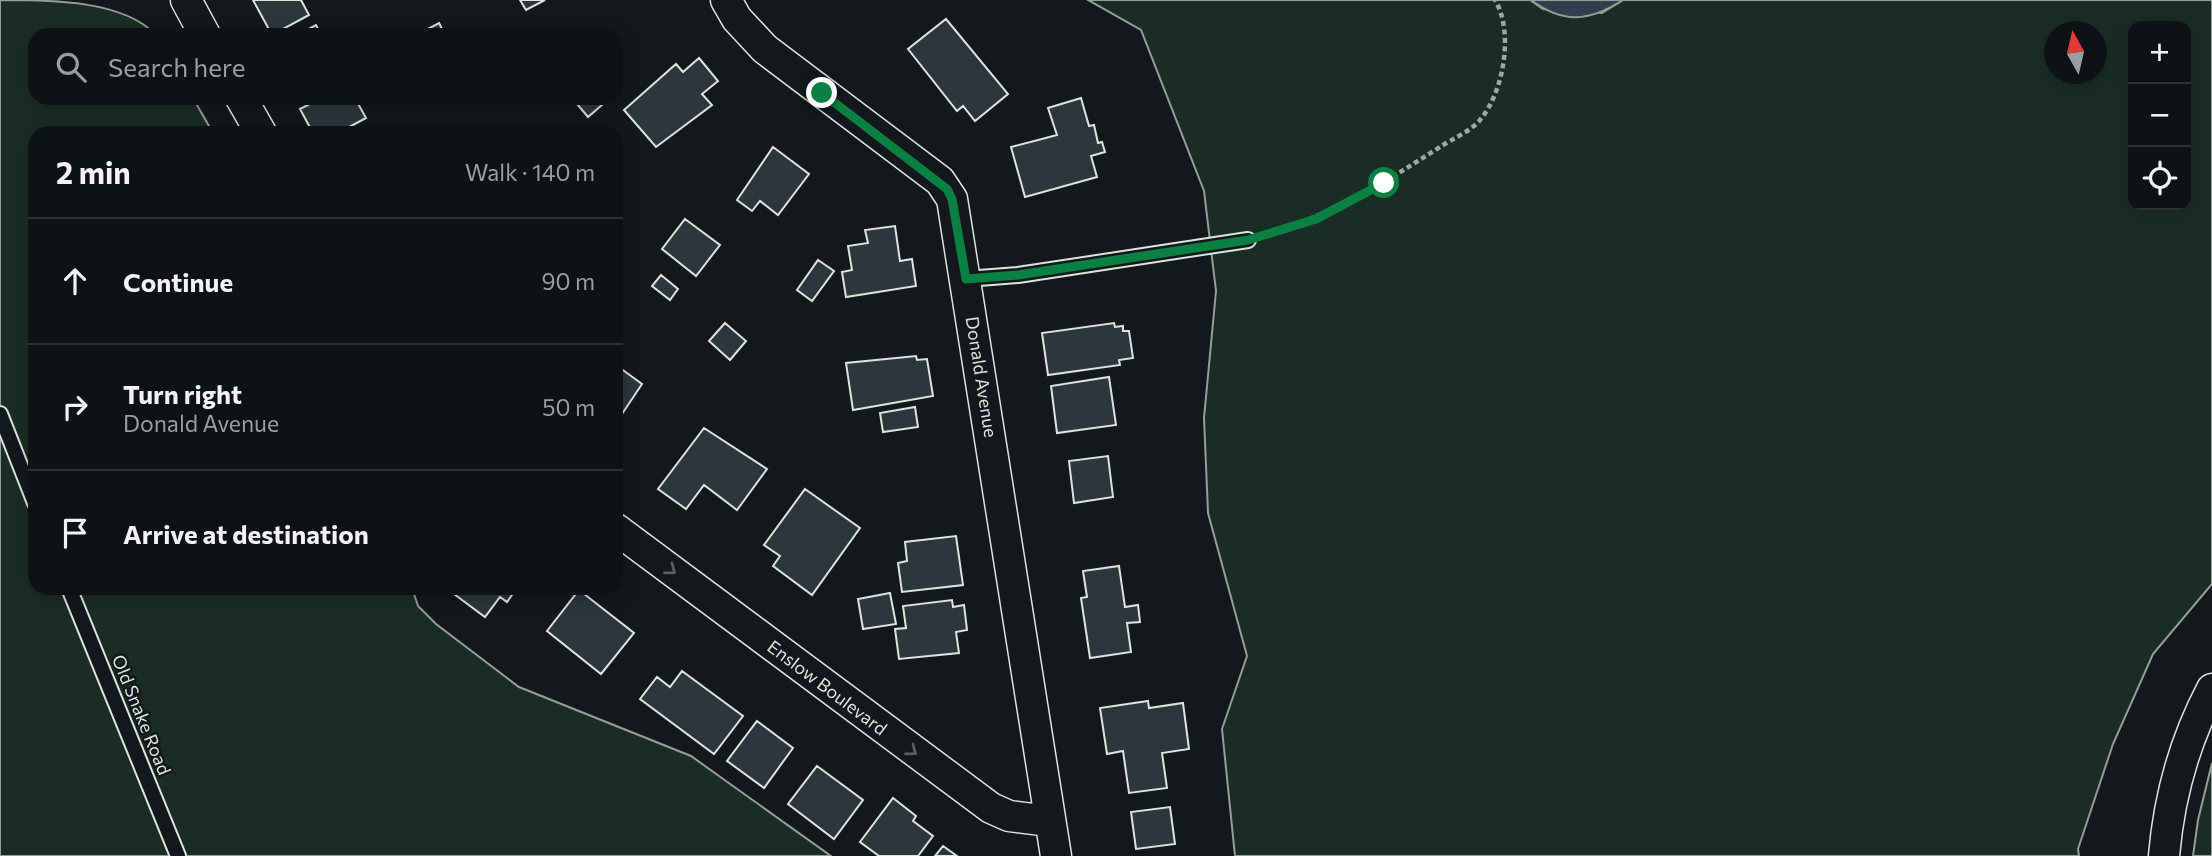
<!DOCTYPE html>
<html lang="en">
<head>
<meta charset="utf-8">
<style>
	body { margin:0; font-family:Commissioner,sans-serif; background:#1d2022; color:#f1f3f6 }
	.controls { position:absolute; right:21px; top:21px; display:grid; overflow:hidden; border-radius:14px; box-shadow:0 4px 18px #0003 }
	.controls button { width:63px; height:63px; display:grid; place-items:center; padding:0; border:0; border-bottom:2px solid #2f3234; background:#0f1215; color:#f1f3f6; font:35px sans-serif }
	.compass { position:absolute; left:2044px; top:21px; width:63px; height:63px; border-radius:50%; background:#0f1215; box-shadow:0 4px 18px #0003; rotate:352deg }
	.stop { position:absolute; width:21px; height:21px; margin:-16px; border:5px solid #0b8043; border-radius:50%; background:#fff }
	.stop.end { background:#0b8043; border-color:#fff; box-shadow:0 2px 7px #0008 }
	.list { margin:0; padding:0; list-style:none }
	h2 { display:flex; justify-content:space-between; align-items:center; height:91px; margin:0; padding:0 28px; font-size:30px }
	h2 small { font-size:23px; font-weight:400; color:#9b9ea0 }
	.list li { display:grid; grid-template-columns:46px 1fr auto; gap:21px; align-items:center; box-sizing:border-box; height:126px; padding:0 28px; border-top:2px solid #2f3234 }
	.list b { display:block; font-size:26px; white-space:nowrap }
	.list p { margin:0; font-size:23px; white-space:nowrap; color:#9b9ea0 }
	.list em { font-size:23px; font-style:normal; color:#9b9ea0 }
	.icon { flex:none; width:38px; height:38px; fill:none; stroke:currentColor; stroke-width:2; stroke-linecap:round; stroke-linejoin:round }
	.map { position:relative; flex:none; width:2212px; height:856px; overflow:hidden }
	.search { position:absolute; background:#0f1215; box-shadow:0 4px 18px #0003; left:28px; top:28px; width:595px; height:77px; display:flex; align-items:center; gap:18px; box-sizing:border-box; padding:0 24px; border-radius:21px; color:#9b9ea0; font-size:26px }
	.panel { position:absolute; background:#0f1215; box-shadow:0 4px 18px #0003; left:28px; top:126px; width:595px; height:469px; border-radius:21px }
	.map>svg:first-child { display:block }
	.green { fill:#1a2d24; stroke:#939e99; stroke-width:2; fill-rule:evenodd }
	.water { fill:#2f3f4d; stroke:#939e99; stroke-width:2 }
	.building { fill:#2c363c; stroke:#d8e6dc; stroke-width:2 }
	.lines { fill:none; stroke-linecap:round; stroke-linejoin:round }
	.service-casing { stroke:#d8e6dc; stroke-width:18 }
	.minor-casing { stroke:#d8e6dc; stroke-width:33 }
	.path { stroke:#9da8a2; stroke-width:4.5; stroke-dasharray:5 3.5; stroke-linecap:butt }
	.service { stroke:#14181c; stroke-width:14 }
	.minor { stroke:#14181c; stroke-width:30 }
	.oneway { stroke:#59605f }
	.route { stroke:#0b8043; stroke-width:9 }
	.labels { text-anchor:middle; stroke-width:5; stroke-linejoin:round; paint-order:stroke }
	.street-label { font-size:18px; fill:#d8e6dc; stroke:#14181c }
</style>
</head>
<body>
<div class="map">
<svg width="2212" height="856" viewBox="0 0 2212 856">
	<rect width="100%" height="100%" fill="#14181c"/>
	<!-- green -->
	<path class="green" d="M 0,0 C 51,0 123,0 156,35 L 35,35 L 35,98 L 193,98 L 213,133 L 35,133 L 35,588 L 412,588 L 418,606 L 436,624 L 519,687 L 691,756 L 831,856 L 0,856 Z
		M 1088,0 L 1530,0 L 1543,9 L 1602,13 L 1623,0 L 2212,0 L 2212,584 L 2153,654 L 2113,744 L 2078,849 L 2079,856 L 1235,856 L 1222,729 L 1247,656 L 1208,513 L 1204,418 L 1216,291 L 1204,191 L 1141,30 ZM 2133,26 L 2186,26 L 2186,205 L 2133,205 ZM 2054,32 L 2096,32 L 2096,74 L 2054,74 Z
		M 2212,763 L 2212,856 L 2193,856 L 2198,820 Z"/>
	<!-- water -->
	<path class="water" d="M 1531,0 L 1623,0 C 1589,22 1563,24 1531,0 Z"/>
	<!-- building -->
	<path class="building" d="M 253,0 L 301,0 L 309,15 L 272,35 Z
		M 520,0 L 545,0 L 526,10 Z
		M 946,19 L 1008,94 L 975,121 L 963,106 L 957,111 L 908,49 Z
		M 439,23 L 445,35 L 426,35 L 424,31 Z
		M 316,25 L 321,35 L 297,35 Z
		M 699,58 L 718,81 L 702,94 L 712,105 L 656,147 L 624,110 L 676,64 L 683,72 Z
		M 307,98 L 355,98 L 366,118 L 338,133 L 325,133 L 324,130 L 313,133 L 300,109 L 310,104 Z
		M 572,98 L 610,98 L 588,117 Z
		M 1081,98 L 1089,126 L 1094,125 L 1098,143 L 1102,142 L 1105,152 L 1091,156 L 1097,177 L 1025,197 L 1011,147 L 1057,135 L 1048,108 Z
		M 773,147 L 809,174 L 778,215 L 760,201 L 752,211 L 737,200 Z
		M 685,219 L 720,245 L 696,276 L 662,249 Z
		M 895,226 L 900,261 L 912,259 L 916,286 L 846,297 L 842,272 L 852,270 L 848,246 L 868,243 L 865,230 Z
		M 818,260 L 834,271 L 812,301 L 797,290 Z
		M 661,275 L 678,289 L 670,300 L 652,286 Z
		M 725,323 L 746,341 L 730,360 L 709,341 Z
		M 1114,323 L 1115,327 L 1123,326 L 1123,331 L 1129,331 L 1133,358 L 1119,360 L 1120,365 L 1048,375 L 1042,333 Z
		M 916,356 L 917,360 L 927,359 L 933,396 L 853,410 L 846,363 Z
		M 616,365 L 642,384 L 616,423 Z
		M 1109,377 L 1116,425 L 1057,433 L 1051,386 Z
		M 915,407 L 918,427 L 883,432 L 880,413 Z
		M 704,428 L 767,469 L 737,510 L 704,485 L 686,509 L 658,489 Z
		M 1108,456 L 1113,497 L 1074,503 L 1069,461 Z
		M 805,489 L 860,528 L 812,595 L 773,566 L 780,556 L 764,545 Z
		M 956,536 L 963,585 L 902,592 L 898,563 L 907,561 L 905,542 Z
		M 1119,566 L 1125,607 L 1138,605 L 1140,622 L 1127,623 L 1131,652 L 1090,658 L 1081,598 L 1087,597 L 1083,571 Z
		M 446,588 L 517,588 L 507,602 L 500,597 L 485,617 Z
		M 579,590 L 634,633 L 601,674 L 547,631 Z
		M 890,593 L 896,624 L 863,629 L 858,599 Z
		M 952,600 L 953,607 L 964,605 L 967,630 L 956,632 L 959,653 L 899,659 L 895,629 L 906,628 L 903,606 Z
		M 682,671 L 743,716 L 714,754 L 640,699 L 657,677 L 670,687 Z
		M 1148,701 L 1149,708 L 1183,703 L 1189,749 L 1162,753 L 1167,788 L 1129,793 L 1123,751 L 1107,754 L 1100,708 Z
		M 757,721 L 793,748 L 764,788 L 727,761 Z
		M 817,766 L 863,800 L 834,839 L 788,804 Z
		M 893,798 L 916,816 L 913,821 L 933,836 L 918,856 L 879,856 L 860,842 Z
		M 1170,807 L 1175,844 L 1136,849 L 1131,812 Z
		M 943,846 L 957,856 L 935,856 Z"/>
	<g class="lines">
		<defs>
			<path id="service" d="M 966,279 L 1018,275 L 1248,240
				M 0,414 L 35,503
				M 69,588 L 178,856"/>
			<path id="minor" d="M 186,0 L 205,35
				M 726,0 L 737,19 L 765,49 L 940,181 L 952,199 L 1056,856
				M 241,98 L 261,133
				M 616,529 L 991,808 L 1009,816 L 1049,821
				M 2164,856 C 2169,797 2184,742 2212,689"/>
		</defs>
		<!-- service casing -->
		<use href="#service" class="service-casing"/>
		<!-- minor casing -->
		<use href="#minor" class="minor-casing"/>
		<!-- path -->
		<path class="path" d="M 1269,233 C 1336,213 1382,184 1440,147 C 1452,139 1471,131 1480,120 C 1504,92 1514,31 1495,0"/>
		<!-- service -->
		<use href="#service" class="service"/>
		<!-- minor -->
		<use href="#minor" class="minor"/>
	</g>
	<!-- one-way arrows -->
	<defs><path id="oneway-chevron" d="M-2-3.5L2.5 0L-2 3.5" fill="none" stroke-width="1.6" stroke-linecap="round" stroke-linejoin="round" transform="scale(1.75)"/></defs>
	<g class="oneway">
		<use href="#oneway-chevron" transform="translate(671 570) rotate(37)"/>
		<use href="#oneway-chevron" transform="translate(912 751) rotate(37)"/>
	</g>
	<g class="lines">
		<!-- route -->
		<path class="route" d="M 822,93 L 947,189 L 952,199 L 966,279 L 1018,275 L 1248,240 L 1316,219 L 1384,183"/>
	</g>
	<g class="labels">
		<!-- street labels -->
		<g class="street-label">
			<text transform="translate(981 377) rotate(81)" y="6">Donald Avenue</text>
			<text transform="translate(827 688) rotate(37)" y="6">Enslow Boulevard</text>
			<text transform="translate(141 715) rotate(68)" y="6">Old Snake Road</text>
		</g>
	</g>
</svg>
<div class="controls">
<button>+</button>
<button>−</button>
<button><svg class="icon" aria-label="locate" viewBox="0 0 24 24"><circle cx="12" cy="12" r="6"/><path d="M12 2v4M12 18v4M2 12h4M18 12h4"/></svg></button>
</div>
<svg class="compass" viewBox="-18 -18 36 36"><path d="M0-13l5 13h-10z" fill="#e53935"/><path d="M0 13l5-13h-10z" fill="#9b9ea0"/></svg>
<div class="stop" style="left:1384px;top:183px"></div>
<div class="stop end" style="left:822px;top:93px"></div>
<div class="search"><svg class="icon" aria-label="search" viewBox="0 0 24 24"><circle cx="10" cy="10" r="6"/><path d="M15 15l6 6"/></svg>Search here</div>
<section class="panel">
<h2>2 min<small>Walk · 140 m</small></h2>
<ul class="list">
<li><svg class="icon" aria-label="ahead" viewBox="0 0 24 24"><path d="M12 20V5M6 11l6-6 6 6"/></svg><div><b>Continue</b></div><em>90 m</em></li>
<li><svg class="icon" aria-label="right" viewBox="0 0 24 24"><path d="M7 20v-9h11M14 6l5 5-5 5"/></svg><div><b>Turn right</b><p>Donald Avenue</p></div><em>50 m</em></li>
<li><svg class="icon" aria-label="arrive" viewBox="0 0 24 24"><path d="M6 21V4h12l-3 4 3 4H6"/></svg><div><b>Arrive at destination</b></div></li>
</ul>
</section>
</div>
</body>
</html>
